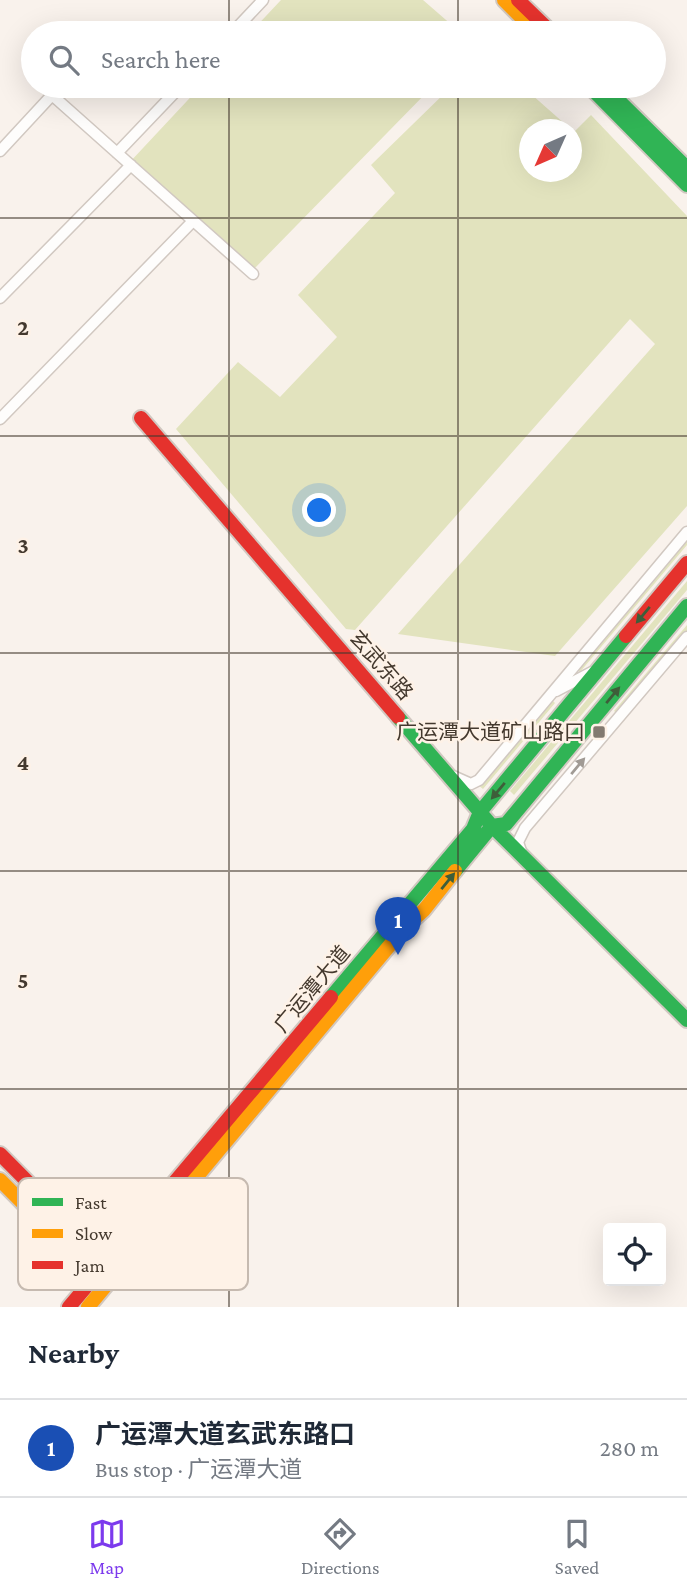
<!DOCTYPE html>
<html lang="en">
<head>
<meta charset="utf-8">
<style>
	body { margin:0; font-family:"Crimson Pro","Noto Sans SC",serif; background:#f2f2f3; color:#1f2937 }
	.controls { position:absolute; right:21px; bottom:21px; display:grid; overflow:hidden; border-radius:7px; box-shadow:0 7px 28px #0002 }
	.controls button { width:63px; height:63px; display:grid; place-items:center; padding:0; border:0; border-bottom:2px solid #e0e1e3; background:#fff; color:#1f2937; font:35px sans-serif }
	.compass { position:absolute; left:519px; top:119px; width:63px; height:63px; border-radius:50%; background:#fff; box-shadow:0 7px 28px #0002; rotate:225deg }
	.you { position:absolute; left:320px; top:511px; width:24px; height:24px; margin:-18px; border:5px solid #fff; border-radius:50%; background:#1a73e8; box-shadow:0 0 0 10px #1a73e833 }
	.badge { display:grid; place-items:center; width:46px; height:46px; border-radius:50%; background:#7c3aed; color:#fff; font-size:23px; font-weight:700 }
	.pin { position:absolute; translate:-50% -58px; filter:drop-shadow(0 2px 4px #0008) }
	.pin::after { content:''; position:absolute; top:37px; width:24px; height:21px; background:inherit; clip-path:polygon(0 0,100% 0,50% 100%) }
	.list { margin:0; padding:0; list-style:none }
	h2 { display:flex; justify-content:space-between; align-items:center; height:91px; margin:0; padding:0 28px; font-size:30px }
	h2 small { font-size:23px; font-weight:400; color:#747a83 }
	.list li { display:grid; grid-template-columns:46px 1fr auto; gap:21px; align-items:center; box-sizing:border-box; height:98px; padding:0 28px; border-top:2px solid #e0e1e3 }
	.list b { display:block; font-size:26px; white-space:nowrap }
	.list p { margin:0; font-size:23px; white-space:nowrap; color:#747a83 }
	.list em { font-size:23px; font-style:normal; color:#747a83 }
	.icon { flex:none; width:38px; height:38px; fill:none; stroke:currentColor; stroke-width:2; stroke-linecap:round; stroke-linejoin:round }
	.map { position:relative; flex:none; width:687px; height:1307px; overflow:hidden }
	.search { position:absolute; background:#fff; box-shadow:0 7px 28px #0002; left:21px; right:21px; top:21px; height:77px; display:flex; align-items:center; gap:18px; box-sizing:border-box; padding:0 24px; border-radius:38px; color:#747a83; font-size:26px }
	.sheet { height:189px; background:#fff }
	nav { display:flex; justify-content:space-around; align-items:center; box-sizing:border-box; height:98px; border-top:2px solid #e0e1e3; background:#fff; font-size:19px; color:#747a83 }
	nav a { display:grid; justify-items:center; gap:4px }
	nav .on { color:#7c3aed }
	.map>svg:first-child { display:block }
	.green { fill:#e2e3be; fill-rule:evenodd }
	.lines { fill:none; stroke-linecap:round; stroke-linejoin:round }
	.street-casing { stroke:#d1c8c1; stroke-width:13 }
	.fast-casing { stroke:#d1c8c1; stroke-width:18 }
	.slow-casing { stroke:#d1c8c1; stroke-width:18 }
	.jam-casing { stroke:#d1c8c1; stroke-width:18 }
	.street { stroke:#fefdfc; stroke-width:10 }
	.fast { stroke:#30b455; stroke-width:14 }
	.slow { stroke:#ff9f0a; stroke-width:14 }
	.jam { stroke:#e5322d; stroke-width:14 }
	.oneway { fill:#3e5e3a }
	.oneway2 { fill:#a19b95 }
	.grid { fill:none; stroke:#44392e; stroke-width:2; stroke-opacity:0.55 }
	.poi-dot { fill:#837a70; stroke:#fef2e7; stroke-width:2.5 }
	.labels { text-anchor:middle; stroke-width:5; stroke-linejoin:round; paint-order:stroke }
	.street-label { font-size:21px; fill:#44392e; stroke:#fef2e7 }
	.poi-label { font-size:21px; fill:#44392e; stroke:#fef2e7; text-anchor:end }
	.key { fill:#fef2e7; stroke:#c6bab0; stroke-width:2 }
	.key-label { font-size:19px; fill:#44392e }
	.grid-label { font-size:23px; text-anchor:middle; font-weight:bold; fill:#44392e; stroke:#fef2e7; stroke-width:5; stroke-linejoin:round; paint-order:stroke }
</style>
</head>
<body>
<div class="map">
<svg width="687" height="1307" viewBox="0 0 687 1307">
	<rect width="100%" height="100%" fill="#f9f2ec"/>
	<!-- green -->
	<path class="green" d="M 281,0 L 423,0 L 461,33 L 250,33 Z
		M 201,86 L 433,86 L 251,272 L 129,163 Z
		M 452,86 L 522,86 L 574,132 L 591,115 L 687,216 L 687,506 L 555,656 L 398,634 L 655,344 L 630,319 L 355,630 L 346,629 L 176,429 L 238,362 L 280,397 L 337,337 L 298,295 L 395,193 L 371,165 ZM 530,130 L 572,130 L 572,172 L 530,172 Z
		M 687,537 L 687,545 L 580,672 L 576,669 Z
		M 687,581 L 687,590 L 514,795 L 510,791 Z
		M 687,625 L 687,633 L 618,714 L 614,711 Z
		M 551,699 L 555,703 L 483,789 L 478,785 Z"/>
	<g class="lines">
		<defs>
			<path id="street" d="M 232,33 L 263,0
				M 0,151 L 52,95 L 253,274
				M 117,153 L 181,86
				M 0,298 L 131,165
				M 0,419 L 193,221
				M 556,691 L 592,672
				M 453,776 L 471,784 L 479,780 L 687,532
				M 522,854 L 518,842 L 525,828 L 687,637"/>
			<path id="fast" d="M 589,86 L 687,185
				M 604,86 L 687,168
				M 398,717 L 492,826 L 687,1020
				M 455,871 L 492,826 L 506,824 L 687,606
				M 331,997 L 473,829 L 480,812 L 626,636"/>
			<path id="slow" d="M 504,0 L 537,33
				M 0,1180 L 95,1276 L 98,1282
				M 88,1307 L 405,927 L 424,910 L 455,871"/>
			<path id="jam" d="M 518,0 L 552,33
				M 141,418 L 398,717
				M 626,636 L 687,563
				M 0,1154 L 108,1263 L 109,1270
				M 69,1307 L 331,997"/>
		</defs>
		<!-- street casing -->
		<use href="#street" class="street-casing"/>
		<!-- fast casing -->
		<use href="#fast" class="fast-casing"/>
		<!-- slow casing -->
		<use href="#slow" class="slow-casing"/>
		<!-- jam casing -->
		<use href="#jam" class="jam-casing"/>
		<!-- street -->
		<use href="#street" class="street"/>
		<!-- fast -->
		<use href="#fast" class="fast"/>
		<!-- slow -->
		<use href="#slow" class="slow"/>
		<!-- jam -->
		<use href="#jam" class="jam"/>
	</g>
	<!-- one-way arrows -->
	<defs><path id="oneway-solid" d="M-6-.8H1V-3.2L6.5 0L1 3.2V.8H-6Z" transform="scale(1.75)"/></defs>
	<g class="oneway">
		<use href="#oneway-solid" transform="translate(643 615) rotate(130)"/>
		<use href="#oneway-solid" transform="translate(613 695) rotate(-50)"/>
		<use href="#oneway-solid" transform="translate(498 791) rotate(130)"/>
		<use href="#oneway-solid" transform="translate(448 881) rotate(-51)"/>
	</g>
	<use class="oneway2" href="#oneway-solid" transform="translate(578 766) rotate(-50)"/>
	<!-- grid -->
	<path class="grid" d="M 229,0 L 229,33M 458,0 L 458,33M 229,86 L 229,1307M 458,86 L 458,1307M 0,218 L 687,218M 0,436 L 687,436M 0,653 L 687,653M 0,871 L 687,871M 0,1089 L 687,1089"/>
	<!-- markers -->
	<rect class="poi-dot" x="592" y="725" width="14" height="14" rx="3.5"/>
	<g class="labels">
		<!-- street labels -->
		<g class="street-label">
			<text transform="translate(381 665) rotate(49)" y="7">玄武东路</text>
			<text transform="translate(312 989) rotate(-50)" y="7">广运潭大道</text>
		</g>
		<!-- poi labels -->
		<g class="poi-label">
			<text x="585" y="739">广运潭大道矿山路口</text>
		</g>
	</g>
	<!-- legend -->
	<rect x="18" y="1178" width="230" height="112" rx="10" class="key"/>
	<rect x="32" y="1198" width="31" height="8" fill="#30b455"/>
	<rect x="32" y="1229" width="31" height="9" fill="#ff9f0a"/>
	<rect x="32" y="1261" width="31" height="8" fill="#e5322d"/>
	<g class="key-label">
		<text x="75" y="1209">Fast</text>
		<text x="75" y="1240">Slow</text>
		<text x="75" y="1272">Jam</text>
	</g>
	<g class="grid-label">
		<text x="23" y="335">2</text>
		<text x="23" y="553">3</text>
		<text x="23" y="770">4</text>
		<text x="23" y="988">5</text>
	</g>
</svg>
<div class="controls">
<button><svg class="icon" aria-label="locate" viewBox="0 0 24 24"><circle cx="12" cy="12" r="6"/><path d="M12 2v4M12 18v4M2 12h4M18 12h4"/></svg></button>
</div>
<svg class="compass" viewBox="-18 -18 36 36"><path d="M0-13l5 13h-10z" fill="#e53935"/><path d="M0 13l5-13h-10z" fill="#747a83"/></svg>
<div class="you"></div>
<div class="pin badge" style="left:398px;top:955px;background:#1a4fb4">1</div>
<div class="search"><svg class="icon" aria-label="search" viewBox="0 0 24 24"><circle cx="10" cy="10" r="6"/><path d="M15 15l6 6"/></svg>Search here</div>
</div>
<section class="sheet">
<h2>Nearby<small></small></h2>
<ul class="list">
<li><span class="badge" style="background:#1a4fb4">1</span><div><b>广运潭大道玄武东路口</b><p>Bus stop · 广运潭大道</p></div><em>280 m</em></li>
</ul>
</section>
<nav>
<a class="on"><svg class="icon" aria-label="map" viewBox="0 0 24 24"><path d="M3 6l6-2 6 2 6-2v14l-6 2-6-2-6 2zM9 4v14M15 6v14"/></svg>Map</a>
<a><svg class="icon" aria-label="directions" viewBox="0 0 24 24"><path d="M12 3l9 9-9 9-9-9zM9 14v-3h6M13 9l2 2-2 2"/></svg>Directions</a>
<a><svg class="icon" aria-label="saved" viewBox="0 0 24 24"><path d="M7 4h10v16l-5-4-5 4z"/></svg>Saved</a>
</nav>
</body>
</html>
